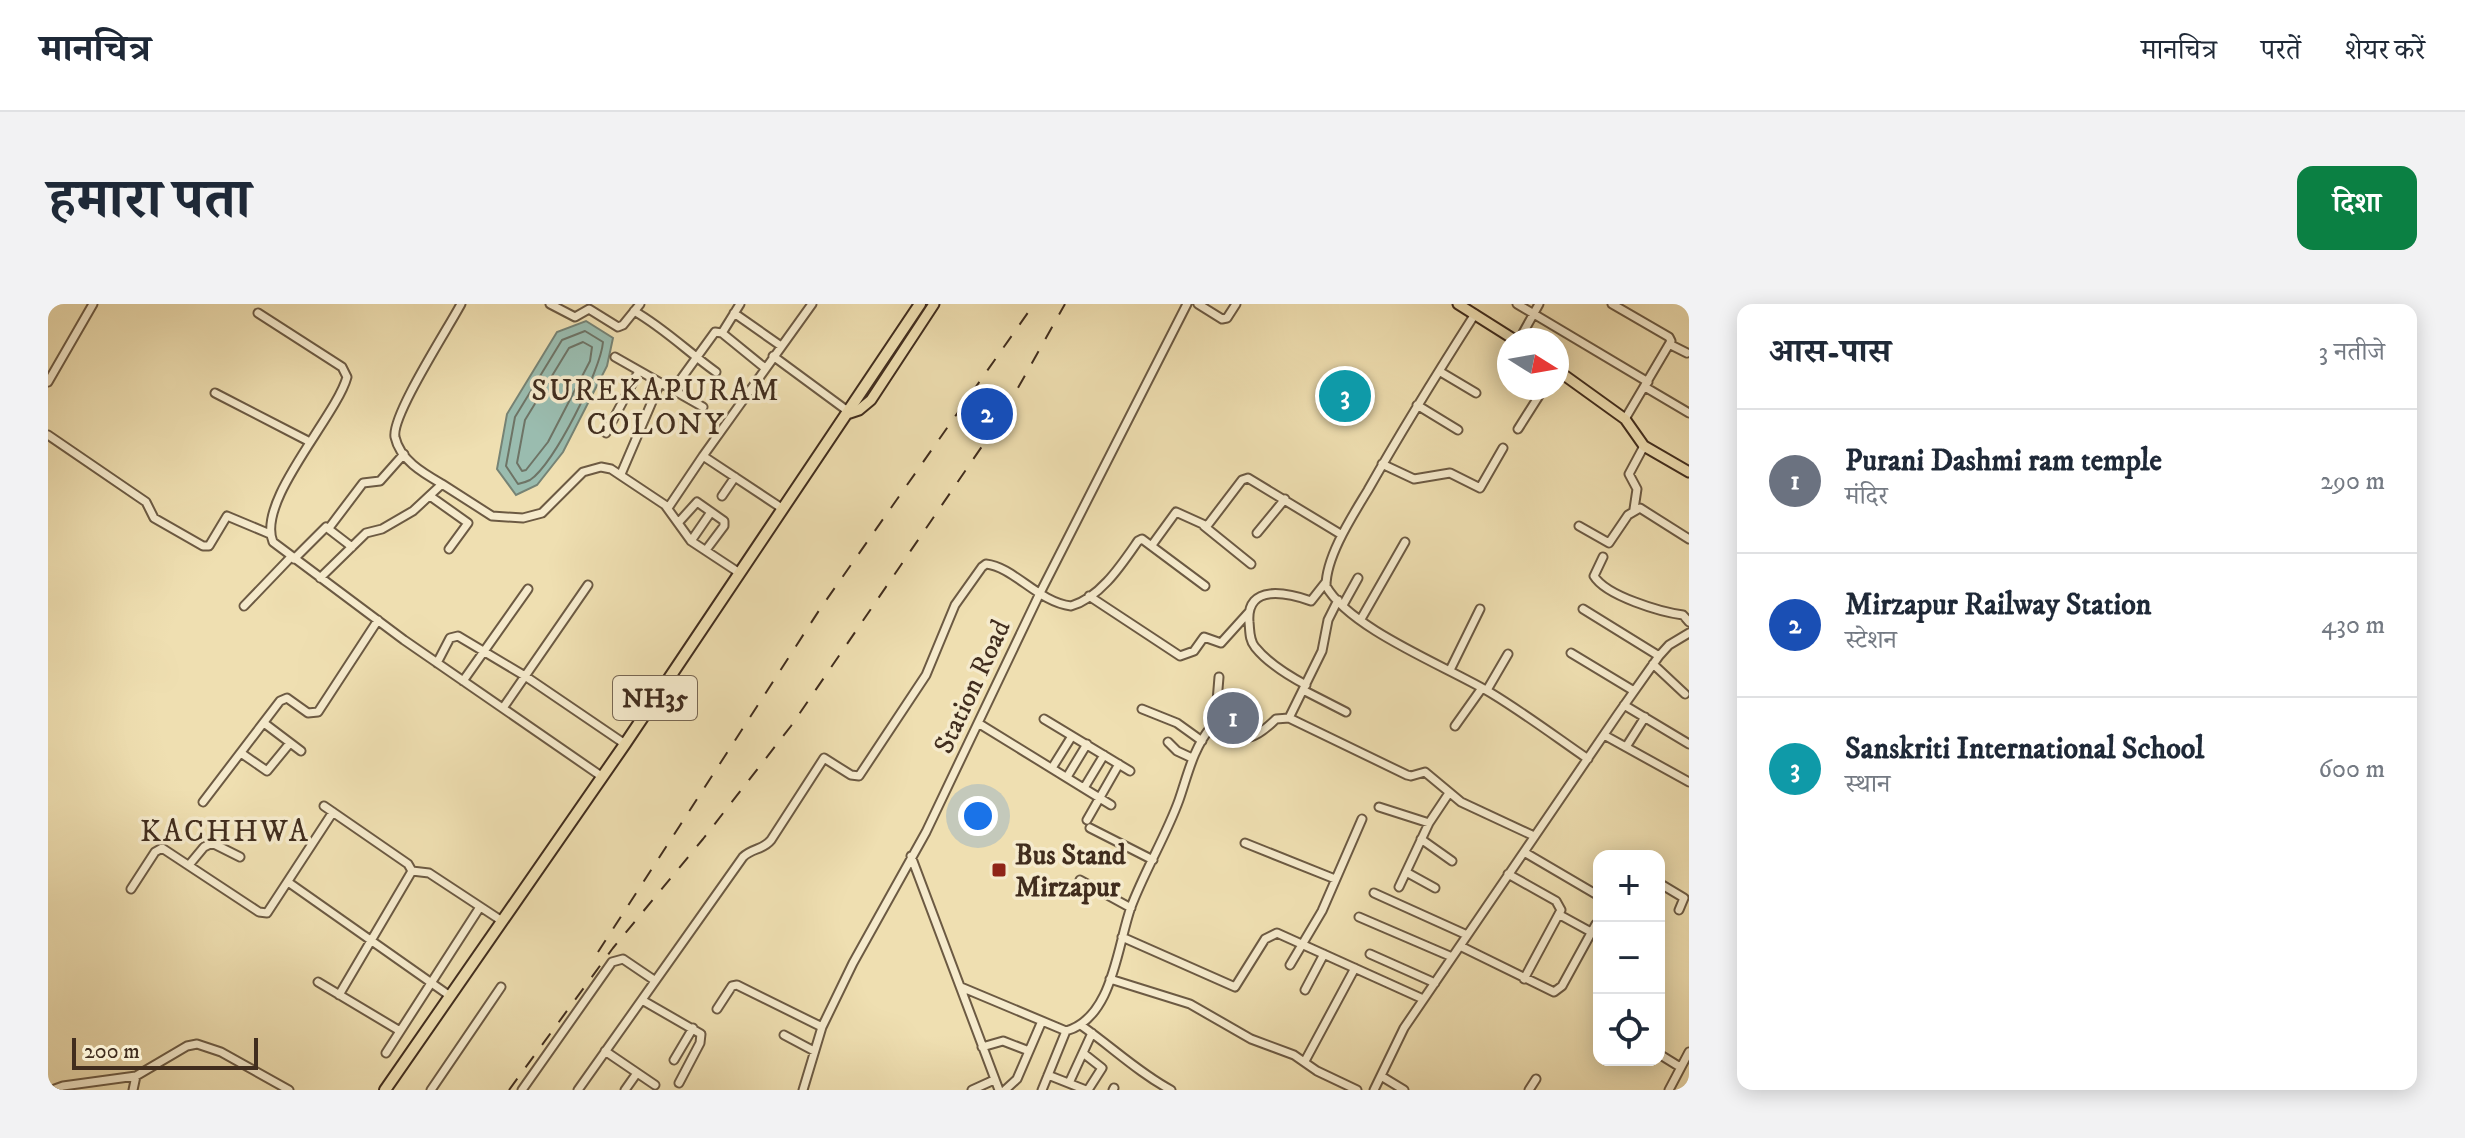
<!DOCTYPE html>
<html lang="hi">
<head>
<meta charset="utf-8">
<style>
	body { margin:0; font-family:"IM FELL DW Pica","Noto Serif Devanagari",serif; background:#f2f2f3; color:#1f2937 }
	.controls { position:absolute; right:24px; bottom:24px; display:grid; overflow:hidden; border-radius:16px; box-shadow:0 4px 20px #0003 }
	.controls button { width:72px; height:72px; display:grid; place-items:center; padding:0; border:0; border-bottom:2px solid #e0e1e3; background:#fff; color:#1f2937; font:40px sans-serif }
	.compass { position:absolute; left:1449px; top:24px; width:72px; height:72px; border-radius:50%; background:#fff; box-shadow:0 4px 20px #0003; rotate:101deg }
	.scale { position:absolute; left:24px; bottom:20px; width:186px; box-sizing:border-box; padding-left:8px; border:4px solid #412d1e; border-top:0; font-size:22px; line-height:28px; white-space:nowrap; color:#412d1e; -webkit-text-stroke:6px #f5eacc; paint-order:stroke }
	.you { position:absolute; left:930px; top:512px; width:28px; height:28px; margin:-20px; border:6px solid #fff; border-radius:50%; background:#1a73e8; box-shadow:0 0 0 12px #1a73e833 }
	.badge { display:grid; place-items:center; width:52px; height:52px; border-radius:50%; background:#0b8043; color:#fff; font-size:26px; font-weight:700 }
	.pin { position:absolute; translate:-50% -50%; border:4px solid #fff; box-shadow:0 2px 8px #0006 }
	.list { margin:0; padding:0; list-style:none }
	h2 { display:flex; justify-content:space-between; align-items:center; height:104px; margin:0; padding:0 32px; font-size:34px }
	h2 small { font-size:26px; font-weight:400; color:#747a83 }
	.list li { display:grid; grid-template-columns:52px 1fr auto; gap:24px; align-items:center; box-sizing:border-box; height:144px; padding:0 32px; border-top:2px solid #e0e1e3 }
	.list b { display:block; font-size:30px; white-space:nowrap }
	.list p { margin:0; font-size:26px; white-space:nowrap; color:#747a83 }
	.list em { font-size:26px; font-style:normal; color:#747a83 }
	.icon { flex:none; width:44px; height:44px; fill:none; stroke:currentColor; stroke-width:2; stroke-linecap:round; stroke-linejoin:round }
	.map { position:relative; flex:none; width:1641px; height:786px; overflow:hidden; border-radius:16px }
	header { display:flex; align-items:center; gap:48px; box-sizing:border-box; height:112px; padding:0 40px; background:#fff; border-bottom:2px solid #e0e1e3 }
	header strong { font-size:38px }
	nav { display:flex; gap:44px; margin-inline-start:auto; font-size:28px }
	.intro { display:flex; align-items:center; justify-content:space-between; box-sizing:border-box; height:192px; padding:0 48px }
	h1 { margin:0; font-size:56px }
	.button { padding:20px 36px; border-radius:16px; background:#0b8043; color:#fff; font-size:28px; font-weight:700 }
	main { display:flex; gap:48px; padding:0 48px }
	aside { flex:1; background:#fff; border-radius:16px; box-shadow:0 4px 20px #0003 }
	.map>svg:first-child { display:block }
	.water { fill:#9abcaf; stroke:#768375; stroke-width:2 }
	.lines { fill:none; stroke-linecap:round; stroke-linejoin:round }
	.shore { stroke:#6e7466; stroke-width:2 }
	.minor-casing { stroke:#6c5a43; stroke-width:11 }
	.major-casing { stroke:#412d1e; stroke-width:13 }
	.highway-casing { stroke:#412d1e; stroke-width:14 }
	.minor { stroke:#f5eacc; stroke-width:7 }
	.major { stroke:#efdfb1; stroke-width:9 }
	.highway { stroke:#efdfb1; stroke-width:10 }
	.rail { stroke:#412d1e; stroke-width:2; stroke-dasharray:14 14; stroke-linecap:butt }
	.poi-dot { fill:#8f2418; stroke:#f5eacc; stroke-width:3 }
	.labels { text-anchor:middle; stroke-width:7; stroke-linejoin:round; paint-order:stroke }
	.shield { fill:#f5eacc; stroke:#776652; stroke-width:2 }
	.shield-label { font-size:26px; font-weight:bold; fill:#412d1e }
	.street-label { font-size:28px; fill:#412d1e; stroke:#f5eacc }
	.poi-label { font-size:28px; font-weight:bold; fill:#412d1e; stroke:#f5eacc; text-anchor:start }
	.neighbourhood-label { font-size:30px; letter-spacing:2px; fill:#412d1e; stroke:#f5eacc }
</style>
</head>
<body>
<header>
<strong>मानचित्र</strong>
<nav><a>मानचित्र</a><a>परतें</a><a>शेयर करें</a></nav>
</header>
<div class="intro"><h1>हमारा पता</h1><a class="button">दिशा</a></div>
<main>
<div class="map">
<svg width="1641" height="786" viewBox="0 0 1641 786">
	<rect width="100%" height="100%" fill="#efdfb1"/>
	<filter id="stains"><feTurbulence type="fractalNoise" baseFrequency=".0025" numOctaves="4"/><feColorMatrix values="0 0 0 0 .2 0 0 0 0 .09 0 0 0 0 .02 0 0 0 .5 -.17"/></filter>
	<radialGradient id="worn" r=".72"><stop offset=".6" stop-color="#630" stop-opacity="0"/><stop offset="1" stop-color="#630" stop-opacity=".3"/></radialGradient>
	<!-- water -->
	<path class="water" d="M 538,17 L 565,34 L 559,62 L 515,148 L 489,181 L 468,191 L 449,165 L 459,110 L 509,28 Z"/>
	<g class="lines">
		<!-- shore -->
		<path class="shore" d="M 537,27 L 555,38 C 553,65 506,161 482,176 C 478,178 475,179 470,180 L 458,162 L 467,113 L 514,36 Z
			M 535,38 L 544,43 L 542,57 L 500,138 L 478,166 L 474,167 L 469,159 L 477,116 L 521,44 Z"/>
		<defs>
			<path id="minor" d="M 502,0 L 527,13 L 541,5 L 570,23 L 575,21 L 592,0
				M 1150,0 L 1174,15 L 1179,14 L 1188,0
				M 1469,0 L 1600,78
				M 1564,0 L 1621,33 L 1623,37 L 1577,115
				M 586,7 C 616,24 640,48 668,68
				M 210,9 L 294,63 L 299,73 C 288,113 208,197 225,238 L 356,336 L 553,472
				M 686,9 L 733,42
				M 1427,10 C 1390,68 1354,126 1320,186 C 1305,211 1278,252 1278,282 C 1302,325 1400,363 1443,389 C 1476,409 1508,433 1540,455
				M 674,29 L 692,0
				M 1471,36 L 1491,0
				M 1623,41 L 1639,49
				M 725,52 L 801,108
				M 567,53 L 655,103
				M 1391,67 L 1428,89
				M 0,78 L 45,0
				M 1597,83 L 1641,109
				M 625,86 L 667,28 L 674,29 L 717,64
				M 167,89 L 262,138
				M 1369,101 L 1410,126
				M 1470,125 L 1496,84
				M 558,129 L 591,67
				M 0,131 L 98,198 L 106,214 L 155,242 L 161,242 L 179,212 L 222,230
				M 1334,160 L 1366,175 L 1402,169 L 1432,184 L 1455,144
				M 573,170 L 612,79
				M 394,180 C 375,169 352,156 347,133 C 343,112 401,23 413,0
				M 382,192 L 420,219 L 401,245
				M 674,192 L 687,173
				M 620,204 L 655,152
				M 735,205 L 655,152 L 764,0
				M 1586,205 L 1589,185 L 1581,170 L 1596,142
				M 630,219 L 649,198 L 676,217 L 676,222 L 658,246
				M 1156,222 L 1203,260
				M 1531,222 L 1561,239 L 1580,211 L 1592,204 L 1641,235
				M 281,224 L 315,179 L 332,177 L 356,150
				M 1209,229 L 1237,195
				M 643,237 L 663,208
				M 1104,241 L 1128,208 L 1159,222 L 1194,176 L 1200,174 L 1294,231
				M 1555,253 L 1546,272 C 1558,292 1613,308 1635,311 L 1641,318
				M 246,255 L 278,223 L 304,243
				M 272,274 L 318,229 L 334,225 L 365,207 L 394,180 L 444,212 L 475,214 L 494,209 L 535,168 L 553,163 L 563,165 L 617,201 L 643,237 L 690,268
				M 1041,292 L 1132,352 L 1146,347 L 1156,333 L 1173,339 L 1201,308
				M 1295,301 L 1310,274
				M 196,302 L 243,253
				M 1535,305 L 1611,352
				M 1313,315 L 1357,238
				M 1523,349 L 1586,387
				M 389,359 L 402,334 L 410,332 L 477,372 L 577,440
				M 1605,360 L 1637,390
				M 1402,366 L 1432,305
				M 415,377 L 480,285
				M 1258,381 C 1239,371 1220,359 1207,343 C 1201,336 1202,327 1201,318 C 1198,279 1240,289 1263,297 L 1278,278
				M 1255,386 L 1298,408
				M 1439,386 L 1460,350
				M 1576,401 L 1641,440
				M 455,404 L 540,281
				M 1094,405 L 1129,419 L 1154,437
				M 1241,414 L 1274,347 L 1280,316 L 1290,296
				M 996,415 L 1082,467
				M 216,419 L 253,447
				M 930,419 L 1063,501
				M 1167,422 L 1171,373
				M 1407,422 L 1434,384
				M 1556,431 L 1641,478
				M 1120,438 L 1129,447 L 1144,454
				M 1578,443 L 1597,413
				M 193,449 L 219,467 L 242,439
				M 1004,464 L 1024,432
				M 1019,473 L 1039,440
				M 1036,484 L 1056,451
				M 155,498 L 232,397 L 239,394 L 260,409 L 270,408 L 330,316
				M 276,502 L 360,560 L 364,567 L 291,691
				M 1331,503 L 1381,519
				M 1039,516 L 1071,460
				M 1042,524 L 1105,556
				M 1373,535 L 1404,557
				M 1197,539 L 1287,575
				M 1476,548 L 1551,592
				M 863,552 L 951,786
				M 141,561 L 156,543 L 164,539 L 192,553
				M 364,567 L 381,569 L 454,617
				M 1358,568 L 1387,584
				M 1460,570 L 1508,597 L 1513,606 L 1476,675
				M 1032,576 L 1083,604
				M 240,578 L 402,692
				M 1611,579 L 1636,594 L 1631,606
				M 1351,583 L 1381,519 L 1401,489
				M 83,585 L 107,548 L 114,544 L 211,608 L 219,609 L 285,508
				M 1326,589 L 1419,631
				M 1512,611 L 1543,628
				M 1311,613 L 1404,653
				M 1074,633 L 1187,683 L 1217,635 L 1229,629 L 1375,695
				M 1412,642 L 1506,688 L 1514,682 L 1548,620
				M 1322,650 L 1387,679
				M 1242,661 L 1274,607 L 1314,515
				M 1062,675 L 1142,700 L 1203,735 L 1246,751 L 1269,767 L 1309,786
				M 270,678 L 352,727
				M 913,683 L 1018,727 L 994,786
				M 1257,686 L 1276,650
				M 594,696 L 653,730 L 652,739 L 631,779
				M 669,705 L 684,682 L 689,681 L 774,723
				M 1034,722 C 1064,743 1091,769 1123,786
				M 1018,727 C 1065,714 1069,642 1083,603 C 1097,566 1118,532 1131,496 C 1140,470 1145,445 1163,423 C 1195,421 1190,452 1228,415 L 1241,414 L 1359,471 L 1363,472 L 1377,468 L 1413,498 L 1486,532
				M 736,731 L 766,747
				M 934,743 L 955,737 L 981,747
				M 557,747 L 607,781
				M 338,749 L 432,603
				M 1035,749 L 1054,764 L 1040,786
				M 1611,750 L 1632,763
				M 626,756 L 645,724
				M 1257,757 L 1307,664
				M 1000,771 L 1038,786
				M 1333,772 L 1356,786
				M 1021,779 L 1044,729
				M 4,786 L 15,782 L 88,772 L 139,742 L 149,740 L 173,748 L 241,786
				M 85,786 L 88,772
				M 383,786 L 453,683
				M 474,786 L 564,658 L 575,655 L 606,676
				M 530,786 L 695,553 C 704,544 715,546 723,536 L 776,454 L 803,471 L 811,472 L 813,469 L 878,371 L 907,301 L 934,263 L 938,260 C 966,263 990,298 1023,302 C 1052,294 1074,260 1090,237 L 1094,235 L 1157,282
				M 577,786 L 589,769
				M 755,786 L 774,723 L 805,659 L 878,528 L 991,291 L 1139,0
				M 924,786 L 946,776
				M 957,786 L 969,775 L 994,717
				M 1065,786 L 1066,784
				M 1326,786 L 1356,724 L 1570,410 L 1611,352 L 1621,341 L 1641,329
				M 1481,786 L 1488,775
				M 1621,786 L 1641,748"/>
			<path id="major" d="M 1410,0 L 1467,36
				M 1509,66 L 1577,115 L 1596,142 L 1641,168
				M 802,109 L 811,106 L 823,96 L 886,0"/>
			<path id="highway" d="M 337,786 L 577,440 L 872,0"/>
		</defs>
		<!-- minor casing -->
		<use href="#minor" class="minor-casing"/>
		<!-- major casing -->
		<use href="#major" class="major-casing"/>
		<!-- highway casing -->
		<use href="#highway" class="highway-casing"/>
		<!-- minor -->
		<use href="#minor" class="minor"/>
		<!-- major -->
		<use href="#major" class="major"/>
		<!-- highway -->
		<use href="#highway" class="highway"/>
		<!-- rail -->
		<path class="rail" d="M 550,648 L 772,305 L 986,0
			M 461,786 L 565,644 L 655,535 L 743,422 L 952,116 L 1017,0"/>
	</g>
	<!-- markers -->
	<rect class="poi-dot" x="943" y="558" width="16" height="16" rx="4"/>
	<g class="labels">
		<!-- shield labels -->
		<rect class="shield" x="565" y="372" width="84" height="44" rx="6"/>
		<g class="shield-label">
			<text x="607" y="403">NH35</text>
		</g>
		<!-- street labels -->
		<g class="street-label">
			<text transform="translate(923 382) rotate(-65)" y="10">Station Road</text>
		</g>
		<!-- poi labels -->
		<g class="poi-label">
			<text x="967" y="560">Bus Stand<tspan x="967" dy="32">Mirzapur</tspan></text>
		</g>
		<!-- neighbourhood labels -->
		<g class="neighbourhood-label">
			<text x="608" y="96">SUREKAPURAM<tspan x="608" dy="34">COLONY</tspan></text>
			<text x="177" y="537">KACHHWA</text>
		</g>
	</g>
	<rect width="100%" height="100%" filter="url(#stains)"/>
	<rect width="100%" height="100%" fill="url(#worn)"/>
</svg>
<div class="controls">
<button>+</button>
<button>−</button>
<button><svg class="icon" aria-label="locate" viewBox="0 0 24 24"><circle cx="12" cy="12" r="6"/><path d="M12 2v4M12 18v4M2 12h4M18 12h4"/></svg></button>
</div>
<svg class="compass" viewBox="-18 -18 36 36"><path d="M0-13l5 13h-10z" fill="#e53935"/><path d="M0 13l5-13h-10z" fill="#747a83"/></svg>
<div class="scale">200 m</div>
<div class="you"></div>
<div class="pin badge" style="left:1185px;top:414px;background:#6b7280">1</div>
<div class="pin badge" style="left:939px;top:110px;background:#1a4fb4">2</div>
<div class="pin badge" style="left:1297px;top:92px;background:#0f9aa8">3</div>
</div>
<aside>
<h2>आस-पास<small>3 नतीजे</small></h2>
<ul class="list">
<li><span class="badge" style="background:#6b7280">1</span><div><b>Purani Dashmi ram temple</b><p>मंदिर</p></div><em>290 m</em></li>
<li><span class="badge" style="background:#1a4fb4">2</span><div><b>Mirzapur Railway Station</b><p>स्टेशन</p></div><em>430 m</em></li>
<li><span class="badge" style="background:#0f9aa8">3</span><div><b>Sanskriti International School</b><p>स्थान</p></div><em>600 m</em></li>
</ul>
</aside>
</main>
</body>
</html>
